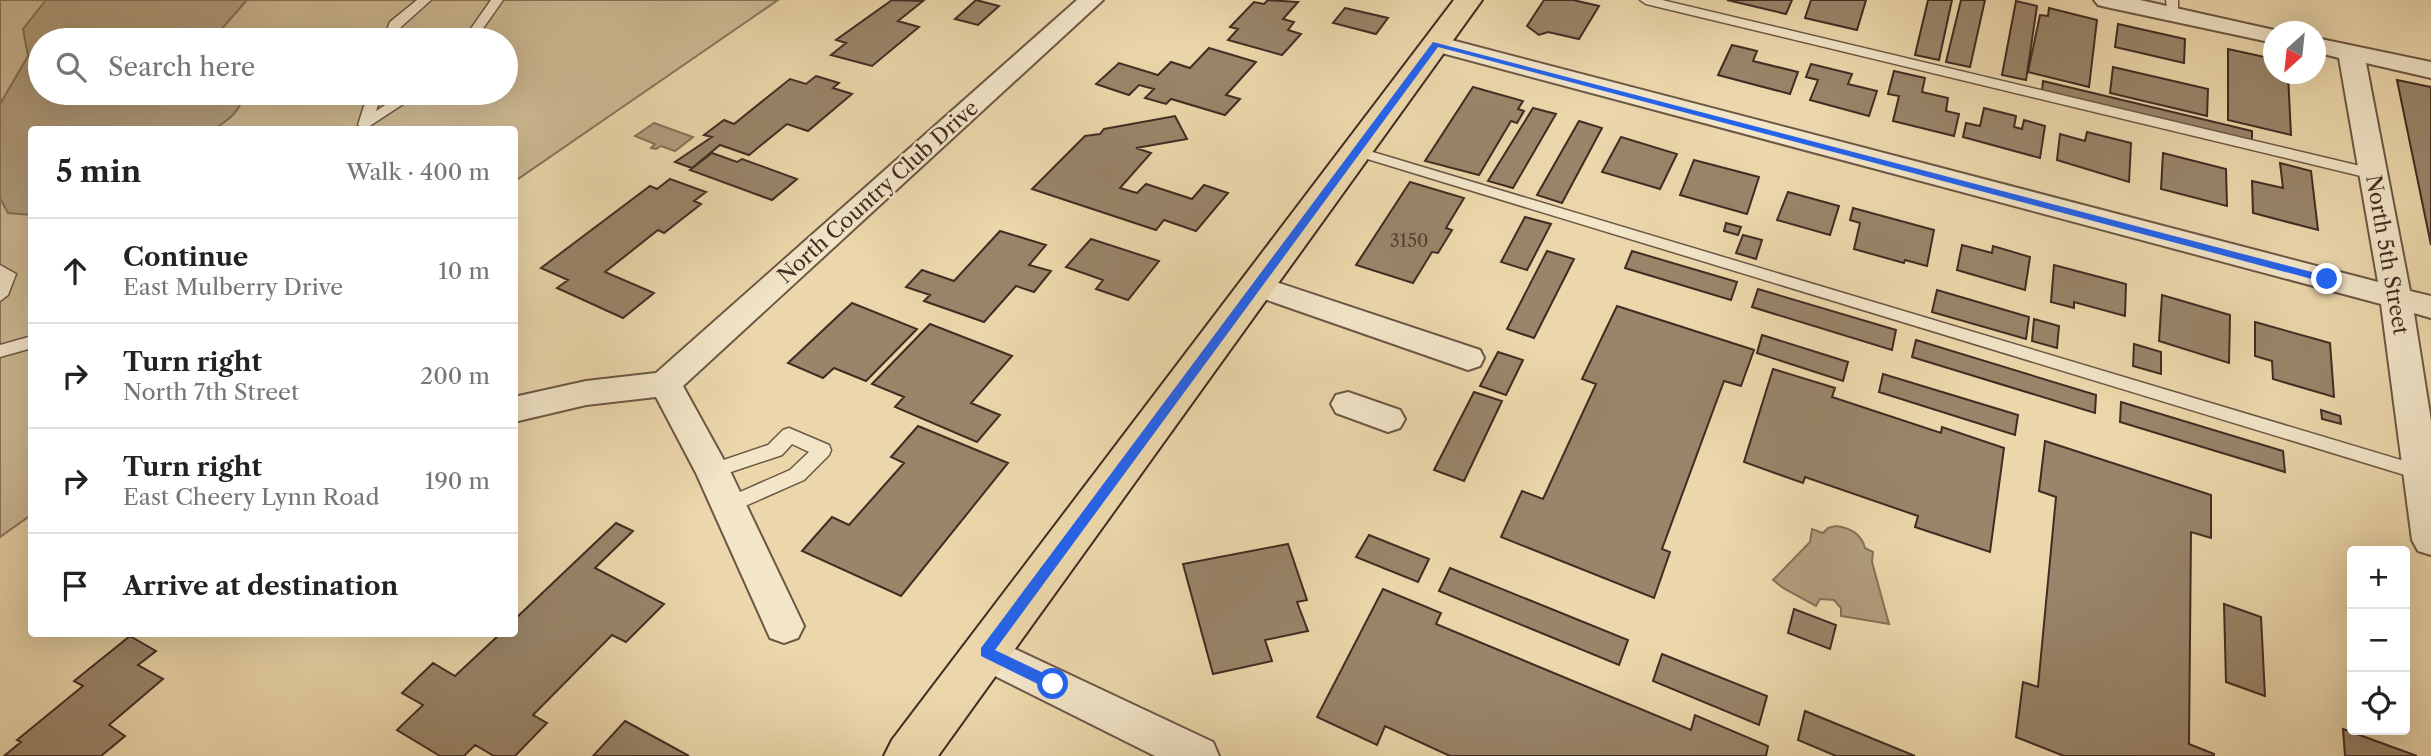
<!DOCTYPE html>
<html lang="en">
<head>
<meta charset="utf-8">
<style>
	body { margin:0; font-family:"Libre Caslon Text",serif; background:#f6f6f6; color:#222 }
	.controls { position:absolute; right:21px; bottom:21px; display:grid; overflow:hidden; border-radius:7px; box-shadow:0 7px 28px #0002 }
	.controls button { width:63px; height:63px; display:grid; place-items:center; padding:0; border:0; border-bottom:2px solid #e0e0e0; background:#fff; color:#222; font:35px sans-serif }
	.compass { position:absolute; left:2263px; top:21px; width:63px; height:63px; border-radius:50%; background:#fff; box-shadow:0 7px 28px #0002; rotate:207deg }
	.stop { position:absolute; width:21px; height:21px; margin:-16px; border:5px solid #2563eb; border-radius:50%; background:#fff }
	.stop.end { background:#2563eb; border-color:#fff; box-shadow:0 2px 7px #0008 }
	.list { margin:0; padding:0; list-style:none }
	h2 { display:flex; justify-content:space-between; align-items:center; height:91px; margin:0; padding:0 28px; font-size:30px }
	h2 small { font-size:23px; font-weight:400; color:#767676 }
	.list li { display:grid; grid-template-columns:46px 1fr auto; gap:21px; align-items:center; box-sizing:border-box; height:105px; padding:0 28px; border-top:2px solid #e0e0e0 }
	.list b { display:block; font-size:26px; white-space:nowrap }
	.list p { margin:0; font-size:23px; white-space:nowrap; color:#767676 }
	.list em { font-size:23px; font-style:normal; color:#767676 }
	.icon { flex:none; width:38px; height:38px; fill:none; stroke:currentColor; stroke-width:2; stroke-linecap:round; stroke-linejoin:round }
	.map { position:relative; flex:none; width:2431px; height:756px; overflow:hidden }
	.search { position:absolute; background:#fff; box-shadow:0 7px 28px #0002; left:28px; top:28px; width:490px; height:77px; display:flex; align-items:center; gap:18px; box-sizing:border-box; padding:0 24px; border-radius:38px; color:#767676; font-size:26px }
	.panel { position:absolute; background:#fff; box-shadow:0 7px 28px #0002; left:28px; top:126px; width:490px; height:511px; border-radius:7px }
	.map>svg:first-child { display:block }
	.green { fill:#ceba94; stroke:#88735c; stroke-width:2; fill-rule:evenodd }
	.water { fill:#b19d7d; stroke:#847059; stroke-width:2 }
	.building { fill:#99856a; stroke:#412c23; stroke-width:2 }
	.lines { fill:none; stroke-linecap:round; stroke-linejoin:round }
	.service-casing { stroke:#6c5745; stroke-width:3 }
	.minor-casing { stroke:#6c5745; stroke-width:4 }
	.primary-casing { stroke:#412c23; stroke-width:4 }
	.service { fill:#f2e5c8; fill-rule:evenodd }
	.minor { fill:#f2e5c8; fill-rule:evenodd }
	.primary { fill:#ebd7ab; fill-rule:evenodd }
	.route { fill:#2563eb }
	.labels { text-anchor:middle; stroke-width:5; stroke-linejoin:round; paint-order:stroke }
	.number-label { font-size:18px; fill:#574235 }
	.street-label { font-size:21px; fill:#412c23; stroke:#f2e5c8 }
</style>
</head>
<body>
<div class="map">
<svg width="2431" height="756" viewBox="0 0 2431 756">
	<rect width="100%" height="100%" fill="#ebd7ab"/>
	<filter id="stains"><feTurbulence type="fractalNoise" baseFrequency=".00286" numOctaves="4"/><feColorMatrix values="0 0 0 0 .2 0 0 0 0 .09 0 0 0 0 .02 0 0 0 .5 -.17"/></filter>
	<radialGradient id="worn" r=".72"><stop offset=".6" stop-color="#630" stop-opacity="0"/><stop offset="1" stop-color="#630" stop-opacity=".3"/></radialGradient>
	<!-- green -->
	<path class="green" d="M 0,0 L 778,0 L 515,181 L 514,130 L 32,130 L 31,515 L 0,537 ZM 40,40 L 506,40 L 506,93 L 40,93 Z"/>
	<!-- water -->
	<path class="water" d="M 46,0 L 247,0 L 219,32 L 225,40 L 40,40 L 40,93 L 244,93 C 240,112 230,119 214,129 L 32,130 L 31,215 L 8,213 L 0,198 L 0,104 L 28,56 L 23,29 Z
		M 654,123 L 693,137 L 675,151 L 661,146 L 656,149 L 651,148 L 655,144 L 635,136 Z
		M 1836,526 C 1850,528 1861,533 1865,548 L 1873,552 L 1872,562 L 1889,624 L 1841,616 L 1841,608 L 1834,600 L 1820,599 L 1816,606 L 1783,588 L 1773,580 L 1810,542 L 1812,529 L 1823,533 L 1828,528 Z"/>
	<!-- building -->
	<path class="building" d="M 892,0 L 923,1 L 898,21 L 919,27 L 872,66 L 831,55 L 846,43 L 836,40 Z
		M 976,0 L 999,6 L 978,25 L 955,19 Z
		M 1268,0 L 1298,2 L 1283,19 L 1294,22 L 1288,30 L 1301,34 L 1282,55 L 1228,40 L 1238,29 L 1230,27 L 1254,2 L 1264,4 Z
		M 1544,0 L 1573,0 L 1599,6 L 1579,39 L 1548,32 L 1539,35 L 1527,26 Z
		M 1727,0 L 1792,0 L 1786,14 Z
		M 1811,0 L 1866,0 L 1857,30 L 1805,18 Z
		M 1928,0 L 1952,0 L 1939,60 L 1915,55 Z
		M 1961,0 L 1985,0 L 1970,67 L 1946,62 Z
		M 2016,1 L 2037,6 L 2026,80 L 2002,75 Z
		M 1345,8 L 1388,18 L 1376,34 L 1333,23 Z
		M 2049,8 L 2097,20 L 2089,87 L 2028,72 L 2040,15 L 2048,16 Z
		M 2118,24 L 2185,39 L 2184,63 L 2115,47 Z
		M 1732,45 L 1757,51 L 1753,61 L 1798,72 L 1790,94 L 1718,75 Z
		M 1209,48 L 1256,62 L 1226,95 L 1240,99 L 1225,115 L 1171,99 L 1166,104 L 1145,98 L 1154,89 L 1139,85 L 1129,95 L 1096,84 L 1119,63 L 1158,75 L 1171,62 L 1190,68 Z
		M 2228,49 L 2274,59 L 2274,74 L 2288,74 L 2291,135 L 2228,120 Z
		M 1811,64 L 1852,74 L 1848,84 L 1877,91 L 1869,116 L 1810,100 L 1818,80 L 1806,77 Z
		M 2113,67 L 2208,89 L 2207,116 L 2110,93 Z
		M 1894,71 L 1925,78 L 1922,92 L 1948,98 L 1946,111 L 1959,114 L 1954,136 L 1893,121 L 1899,96 L 1888,94 Z
		M 816,76 L 839,83 L 833,88 L 852,94 L 808,131 L 787,124 L 749,155 L 720,145 L 692,168 L 675,162 L 712,137 L 704,135 L 724,120 L 734,124 L 790,79 L 806,84 Z
		M 2397,80 L 2431,87 L 2431,245 Z
		M 2043,81 L 2252,131 L 2252,143 L 2042,92 Z
		M 1473,87 L 1523,101 L 1518,109 L 1524,111 L 1517,123 L 1511,121 L 1479,175 L 1425,161 Z
		M 1533,108 L 1556,114 L 1513,188 L 1488,181 Z
		M 1984,108 L 2016,116 L 2014,127 L 2022,129 L 2024,120 L 2045,126 L 2040,158 L 1963,137 L 1966,123 L 1980,126 Z
		M 1175,116 L 1187,139 L 1136,148 L 1151,153 L 1120,188 L 1137,193 L 1146,184 L 1192,199 L 1204,185 L 1228,193 L 1196,231 L 1164,220 L 1156,230 L 1032,189 L 1085,136 L 1100,134 L 1104,129 Z
		M 1579,121 L 1602,128 L 1562,203 L 1537,195 Z
		M 2087,132 L 2131,143 L 2129,182 L 2057,160 L 2060,134 L 2085,141 Z
		M 1621,137 L 1677,154 L 1660,189 L 1602,172 Z
		M 712,153 L 737,162 L 742,159 L 797,179 L 772,200 L 690,170 Z
		M 2163,153 L 2226,169 L 2227,206 L 2161,189 Z
		M 1694,160 L 1759,177 L 1747,214 L 1680,195 Z
		M 2280,163 L 2311,171 L 2318,230 L 2253,213 L 2252,181 L 2283,188 Z
		M 670,179 L 706,192 L 694,201 L 701,204 L 664,233 L 658,230 L 605,272 L 654,293 L 623,318 L 557,288 L 568,280 L 541,268 L 650,186 L 657,189 Z
		M 1410,182 L 1464,198 L 1446,228 L 1452,230 L 1438,253 L 1432,252 L 1413,283 L 1356,265 Z
		M 1788,192 L 1839,206 L 1830,235 L 1777,220 Z
		M 1853,208 L 1934,230 L 1927,266 L 1905,260 L 1904,263 L 1854,249 L 1860,223 L 1850,220 Z
		M 1525,217 L 1551,224 L 1527,270 L 1501,262 Z
		M 1726,223 L 1741,227 L 1738,235 L 1724,231 Z
		M 1000,231 L 1046,245 L 1029,265 L 1051,271 L 1034,292 L 1016,286 L 984,322 L 924,301 L 930,295 L 906,287 L 922,270 L 954,281 Z
		M 1743,235 L 1762,240 L 1756,259 L 1736,253 Z
		M 1091,239 L 1159,261 L 1128,300 L 1096,289 L 1103,280 L 1066,267 Z
		M 1962,245 L 1992,253 L 1993,246 L 2030,257 L 2025,290 L 1957,270 Z
		M 1547,251 L 1574,259 L 1534,338 L 1507,329 Z
		M 1632,251 L 1737,282 L 1731,300 L 1625,268 Z
		M 2054,265 L 2126,284 L 2125,316 L 2074,302 L 2074,308 L 2051,302 Z
		M 1758,289 L 1896,330 L 1892,350 L 1752,307 Z
		M 1937,290 L 2029,317 L 2026,339 L 1932,312 Z
		M 2162,295 L 2230,315 L 2229,363 L 2159,341 Z
		M 852,303 L 917,329 L 866,381 L 834,368 L 823,378 L 788,363 Z
		M 1617,306 L 1754,350 L 1741,386 L 1724,381 L 1662,549 L 1670,552 L 1654,598 L 1501,537 L 1522,491 L 1543,499 L 1596,384 L 1582,379 Z
		M 2034,319 L 2059,326 L 2057,348 L 2032,341 Z
		M 2255,322 L 2330,343 L 2334,397 L 2273,379 L 2272,361 L 2255,356 Z
		M 930,324 L 1012,356 L 971,403 L 1000,415 L 977,442 L 895,407 L 904,397 L 872,384 Z
		M 1762,335 L 1848,362 L 1843,381 L 1757,353 Z
		M 1916,340 L 2096,395 L 2095,413 L 1912,357 Z
		M 2134,344 L 2161,352 L 2161,374 L 2133,366 Z
		M 1498,352 L 1523,360 L 1506,395 L 1480,386 Z
		M 1773,369 L 1835,388 L 1832,397 L 1941,433 L 1942,427 L 2004,448 L 1990,552 L 1915,527 L 1918,516 L 1805,477 L 1803,483 L 1744,462 Z
		M 1883,374 L 2018,415 L 2015,435 L 1879,392 Z
		M 1474,392 L 1502,401 L 1464,481 L 1434,470 Z
		M 2121,402 L 2283,451 L 2285,472 L 2120,422 Z
		M 2321,410 L 2340,416 L 2341,424 L 2322,419 Z
		M 918,426 L 1008,463 L 901,596 L 802,551 L 832,517 L 849,525 L 904,463 L 891,457 Z
		M 2045,441 L 2211,495 L 2211,538 L 2191,532 L 2189,744 L 2214,754 L 2214,756 L 2064,756 L 2016,737 L 2023,682 L 2038,687 L 2056,497 L 2039,491 Z
		M 616,523 L 633,531 L 595,568 L 664,604 L 626,642 L 612,635 L 533,715 L 547,723 L 515,756 L 494,756 L 475,745 L 464,756 L 440,756 L 397,730 L 423,705 L 402,693 L 433,663 L 455,676 L 500,634 L 514,634 L 514,620 Z
		M 1369,535 L 1429,559 L 1418,582 L 1356,557 Z
		M 1288,544 L 1307,600 L 1297,602 L 1308,631 L 1265,640 L 1272,661 L 1213,674 L 1183,564 Z
		M 1450,568 L 1628,640 L 1619,665 L 1439,591 Z
		M 1383,589 L 1441,613 L 1436,624 L 1691,730 L 1695,715 L 1768,746 L 1766,756 L 1450,756 L 1385,726 L 1377,745 L 1317,717 Z
		M 2224,604 L 2261,617 L 2265,696 L 2226,682 Z
		M 1794,609 L 1836,625 L 1830,649 L 1788,633 Z
		M 130,636 L 156,651 L 138,665 L 163,679 L 109,725 L 125,736 L 101,756 L 4,756 L 21,742 L 17,740 L 83,686 L 74,681 Z
		M 1662,654 L 1767,696 L 1759,725 L 1653,681 Z
		M 1805,711 L 1915,756 L 1836,756 L 1798,740 Z
		M 625,721 L 689,756 L 593,756 Z
		M 2343,729 L 2417,756 L 2345,756 Z"/>
	<g class="lines">
		<defs>
			<path id="service" d="M 417,0 L 431,0 L 401,27 L 395,40 L 383,40 L 390,22 Z
				M 491,0 L 503,0 L 475,40 L 463,40 Z
				M 1640,0 L 1662,0 L 2373,169 L 2380,174 L 2373,179 L 1646,4 Z
				M 2166,0 L 2178,0 L 2178,17 L 2168,17 Z
				M 368,93 L 382,93 L 376,111 L 404,93 L 420,93 L 365,129 L 358,125 Z
				M 1356,147 L 2431,469 L 2431,483 L 1351,154 L 1349,151 L 1351,148 Z
				M 0,265 L 16,274 L 8,295 L 0,301 Z
				M 32,336 L 32,348 L 0,357 L 0,345 Z
				M 789,428 L 829,445 L 831,450 L 829,455 L 804,480 L 736,510 L 729,513 L 722,510 L 719,505 L 722,500 L 790,470 L 809,452 L 792,444 L 782,455 L 713,478 L 706,476 L 704,471 L 706,466 L 768,445 L 783,430 Z"/>
			<path id="minor" d="M 1077,0 L 1103,0 L 683,386 L 731,473 L 804,626 L 798,638 L 784,643 L 770,638 L 696,473 L 656,397 L 586,405 L 514,422 L 514,397 L 586,381 L 656,373 Z
				M 2094,0 L 2140,0 L 2283,32 L 2274,32 L 2274,43 L 2106,7 L 2098,5 Z
				M 1436,36 L 2378,282 L 2339,58 L 2316,52 L 2316,38 L 2431,62 L 2431,78 L 2366,63 L 2410,291 L 2431,296 L 2431,318 L 2414,313 L 2431,421 L 2431,555 L 2418,551 L 2412,540 L 2381,304 L 1427,49 L 1423,44 L 1427,39 Z
				M 1258,276 L 1480,350 L 1484,358 L 1480,366 L 1468,370 L 1247,293 L 1242,286 L 1247,279 Z
				M 1348,392 L 1400,410 L 1405,419 L 1400,428 L 1388,432 L 1336,413 L 1331,404 L 1336,395 Z
				M 985,635 L 1213,742 L 1219,756 L 1155,756 L 971,664 L 965,652 L 971,640 Z"/>
			<path id="primary" d="M 1454,0 L 1482,0 L 938,756 L 884,756 L 892,740 Z"/>
		</defs>
		<!-- service casing -->
		<use href="#service" class="service-casing"/>
		<!-- minor casing -->
		<use href="#minor" class="minor-casing"/>
		<!-- primary casing -->
		<use href="#primary" class="primary-casing"/>
		<!-- service -->
		<use href="#service" class="service"/>
		<!-- minor -->
		<use href="#minor" class="minor"/>
		<!-- primary -->
		<use href="#primary" class="primary"/>
	</g>
	<!-- route -->
	<path class="route" d="M 1433,42 L 2327,276 L 2333,279 L 2327,283 L 1438,47 L 995,650 L 1058,680 L 1058,689 L 1048,689 L 981,656 L 981,648 Z"/>
	<g class="labels">
		<!-- number labels -->
		<g class="number-label">
			<text x="1409" y="247">3150</text>
		</g>
		<!-- street labels -->
		<g class="street-label">
			<text transform="translate(878 192) rotate(-42)" y="7">North Country Club Drive</text>
			<text transform="translate(2387 255) rotate(80)" y="7">North 5th Street</text>
		</g>
	</g>
	<rect width="100%" height="100%" filter="url(#stains)"/>
	<rect width="100%" height="100%" fill="url(#worn)"/>
</svg>
<div class="controls">
<button>+</button>
<button>−</button>
<button><svg class="icon" aria-label="locate" viewBox="0 0 24 24"><circle cx="12" cy="12" r="6"/><path d="M12 2v4M12 18v4M2 12h4M18 12h4"/></svg></button>
</div>
<svg class="compass" viewBox="-18 -18 36 36"><path d="M0-13l5 13h-10z" fill="#e53935"/><path d="M0 13l5-13h-10z" fill="#767676"/></svg>
<div class="stop" style="left:1053px;top:684px"></div>
<div class="stop end" style="left:2327px;top:279px"></div>
<div class="search"><svg class="icon" aria-label="search" viewBox="0 0 24 24"><circle cx="10" cy="10" r="6"/><path d="M15 15l6 6"/></svg>Search here</div>
<section class="panel">
<h2>5 min<small>Walk · 400 m</small></h2>
<ul class="list">
<li><svg class="icon" aria-label="ahead" viewBox="0 0 24 24"><path d="M12 20V5M6 11l6-6 6 6"/></svg><div><b>Continue</b><p>East Mulberry Drive</p></div><em>10 m</em></li>
<li><svg class="icon" aria-label="right" viewBox="0 0 24 24"><path d="M7 20v-9h11M14 6l5 5-5 5"/></svg><div><b>Turn right</b><p>North 7th Street</p></div><em>200 m</em></li>
<li><svg class="icon" aria-label="right" viewBox="0 0 24 24"><path d="M7 20v-9h11M14 6l5 5-5 5"/></svg><div><b>Turn right</b><p>East Cheery Lynn Road</p></div><em>190 m</em></li>
<li><svg class="icon" aria-label="arrive" viewBox="0 0 24 24"><path d="M6 21V4h12l-3 4 3 4H6"/></svg><div><b>Arrive at destination</b></div></li>
</ul>
</section>
</div>
</body>
</html>
